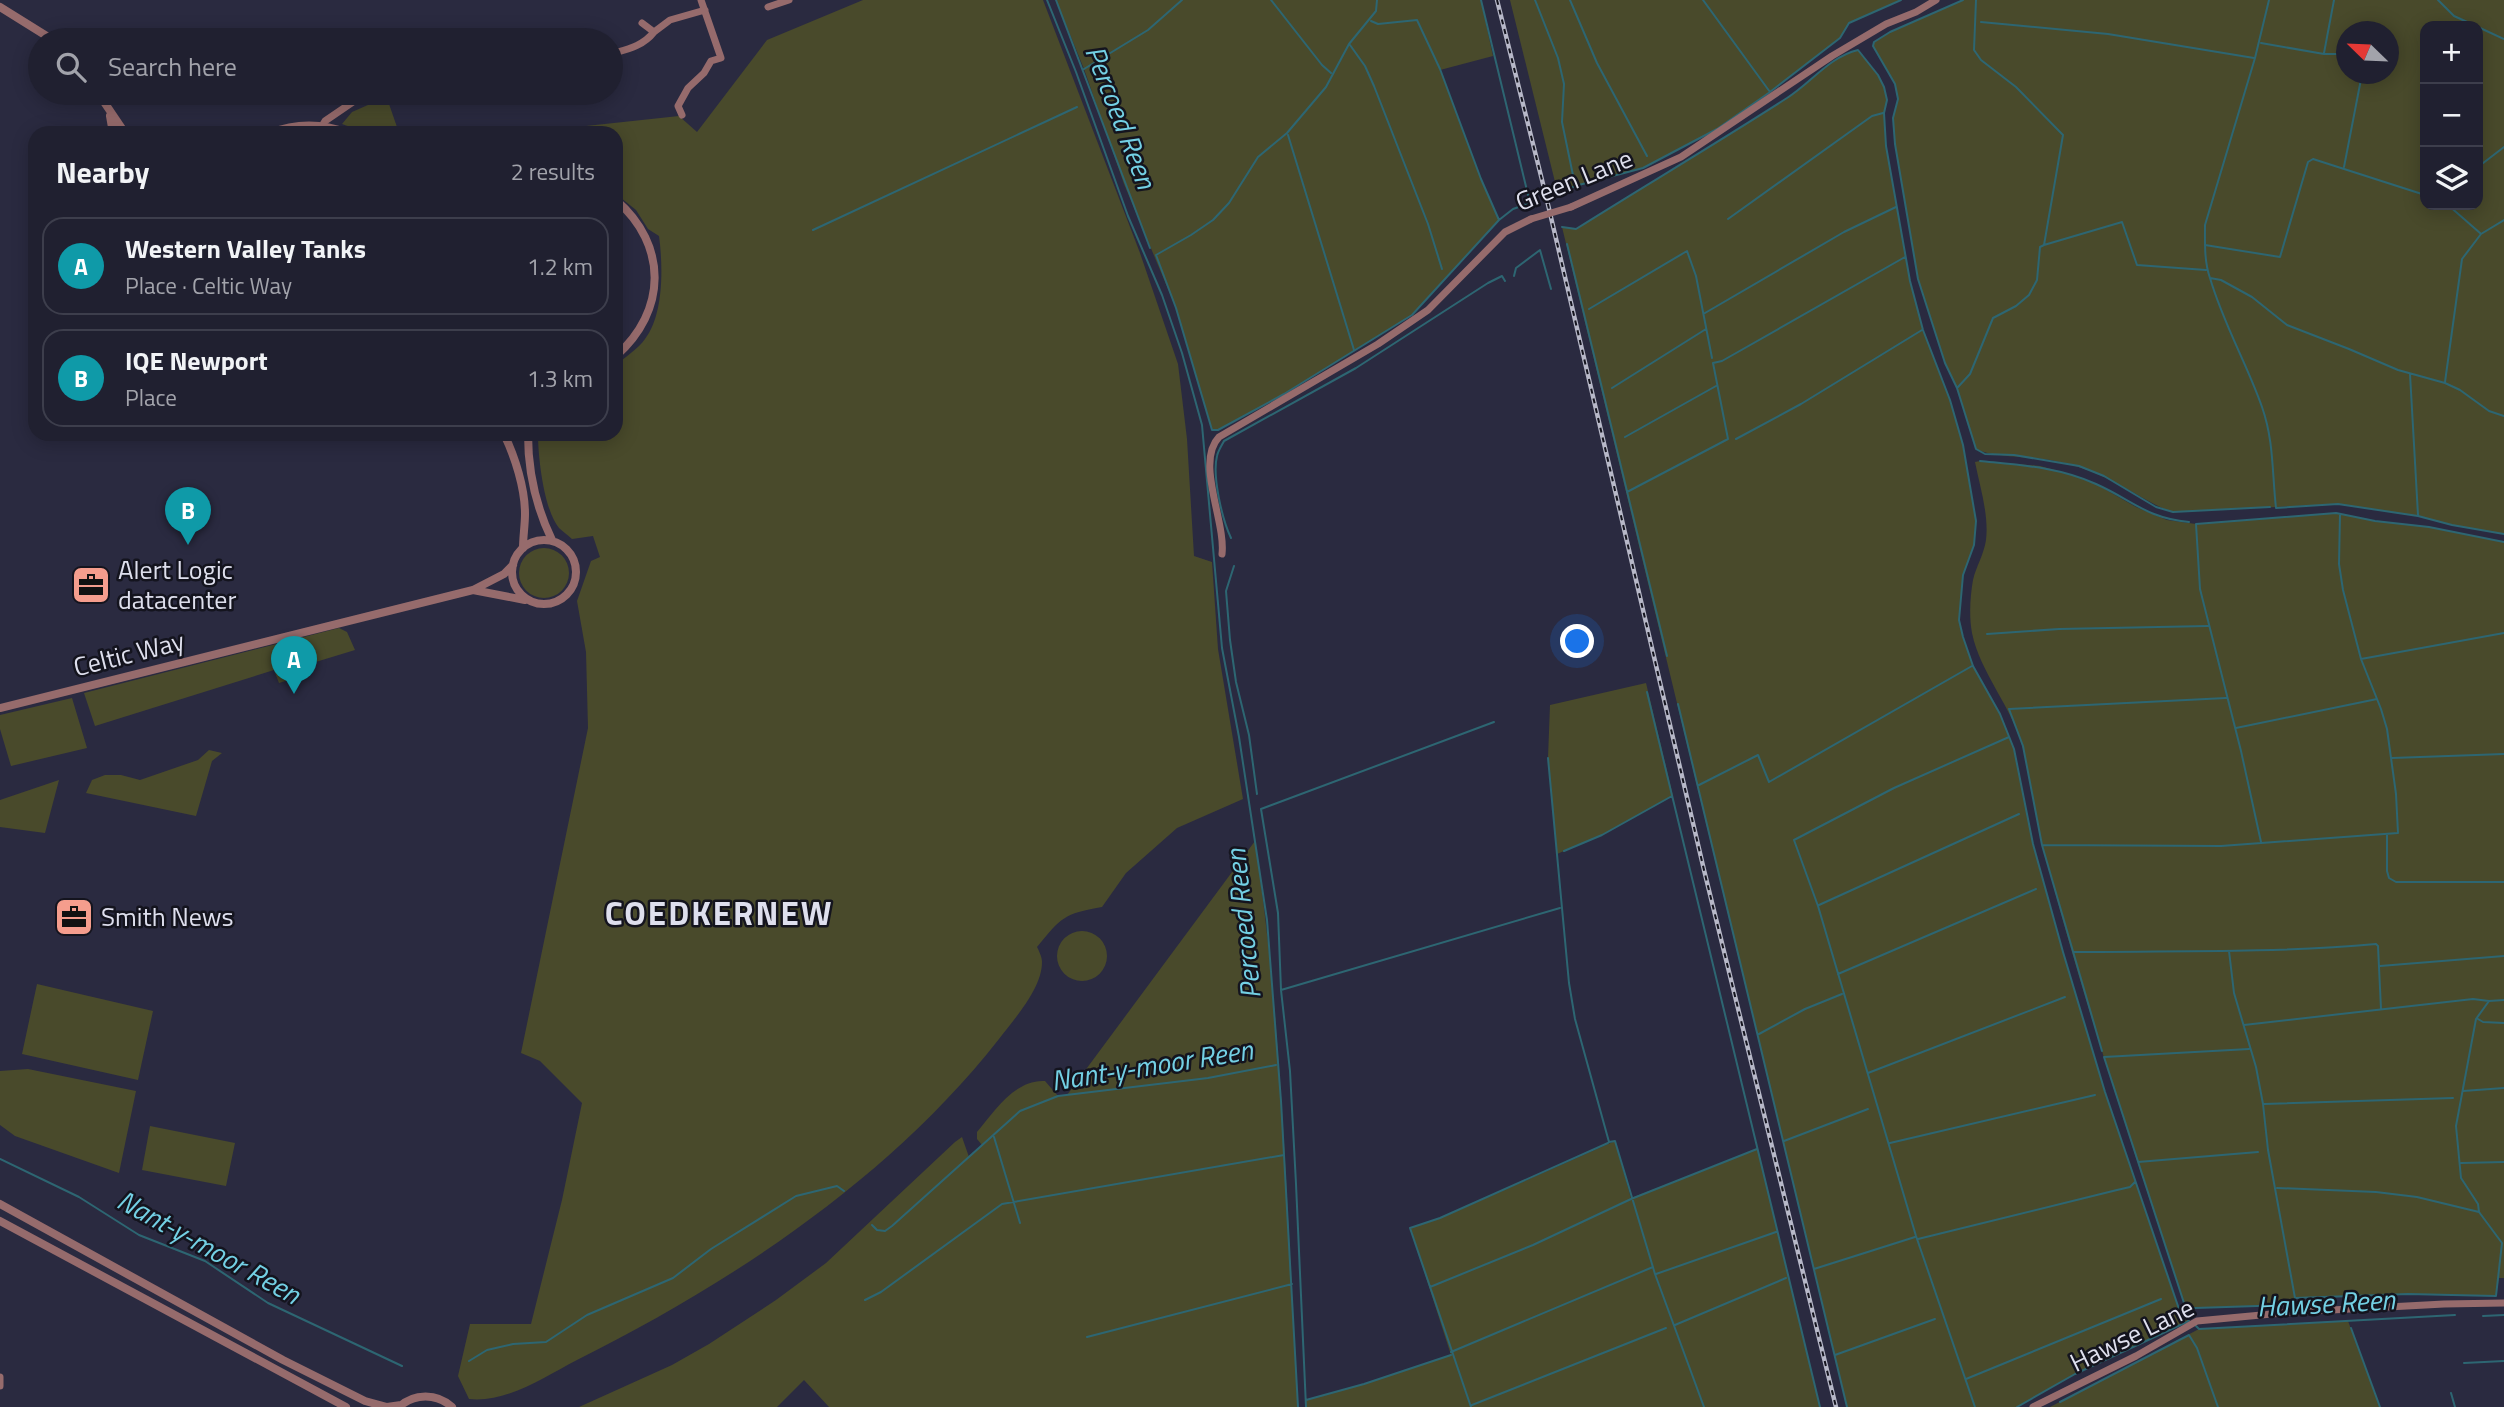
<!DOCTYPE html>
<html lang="en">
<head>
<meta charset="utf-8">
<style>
	body { margin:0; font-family:"Titillium Web",sans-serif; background:#2d2d3c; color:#f1f3f6 }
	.controls { position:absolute; right:21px; top:21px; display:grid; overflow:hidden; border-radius:14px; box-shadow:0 4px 18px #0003 }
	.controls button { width:63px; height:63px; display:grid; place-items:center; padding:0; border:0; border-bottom:2px solid #3d3e4c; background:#202030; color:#f1f3f6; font:35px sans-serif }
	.compass { position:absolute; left:2336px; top:21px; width:63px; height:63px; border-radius:50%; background:#202030; box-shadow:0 4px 18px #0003; rotate:293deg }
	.you { position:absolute; left:1578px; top:642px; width:24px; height:24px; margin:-18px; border:5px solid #fff; border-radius:50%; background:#1a73e8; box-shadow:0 0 0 10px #1a73e833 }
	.badge { display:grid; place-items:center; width:46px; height:46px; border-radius:50%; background:#f59d8d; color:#fff; font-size:23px; font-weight:700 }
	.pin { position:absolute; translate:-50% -58px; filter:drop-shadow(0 2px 4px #0008) }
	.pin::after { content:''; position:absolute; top:37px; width:24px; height:21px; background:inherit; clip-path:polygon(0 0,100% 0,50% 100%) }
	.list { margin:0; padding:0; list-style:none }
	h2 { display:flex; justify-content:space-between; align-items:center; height:91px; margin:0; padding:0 28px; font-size:30px }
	h2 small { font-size:23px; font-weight:400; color:#a2a3ab }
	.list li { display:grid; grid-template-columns:46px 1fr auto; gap:21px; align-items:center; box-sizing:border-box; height:98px; margin:0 14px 14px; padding:0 14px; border:2px solid #3d3e4c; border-radius:21px }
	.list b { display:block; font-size:26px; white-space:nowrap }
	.list p { margin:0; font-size:23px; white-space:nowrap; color:#a2a3ab }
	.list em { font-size:23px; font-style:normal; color:#a2a3ab }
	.icon { flex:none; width:38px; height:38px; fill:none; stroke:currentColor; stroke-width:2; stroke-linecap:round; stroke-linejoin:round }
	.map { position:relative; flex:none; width:2504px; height:1407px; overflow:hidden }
	.search { position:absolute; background:#202030; box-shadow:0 4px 18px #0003; left:28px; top:28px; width:595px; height:77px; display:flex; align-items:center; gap:18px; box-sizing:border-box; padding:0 24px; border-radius:38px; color:#a2a3ab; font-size:26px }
	.panel { position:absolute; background:#202030; box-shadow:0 4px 18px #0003; left:28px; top:126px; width:595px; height:315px; border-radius:21px }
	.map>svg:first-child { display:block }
	.green { fill:#494a2b; fill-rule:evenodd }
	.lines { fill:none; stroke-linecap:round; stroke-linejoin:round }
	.stream { stroke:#2d6672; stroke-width:2 }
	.minor { stroke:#966b6c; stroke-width:7 }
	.tertiary { stroke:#966b6c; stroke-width:8 }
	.rail-casing { stroke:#b7b8c8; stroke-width:4.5 }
	.rail { stroke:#14141e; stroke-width:2; stroke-dasharray:5; stroke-linecap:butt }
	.minor-bridge { stroke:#966b6c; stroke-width:7 }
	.labels { text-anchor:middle; stroke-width:5; stroke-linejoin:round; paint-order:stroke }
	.street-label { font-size:26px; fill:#dedfed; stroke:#14141e }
	.poi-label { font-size:26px; fill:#dedfed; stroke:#14141e; text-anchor:start }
	.water-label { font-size:28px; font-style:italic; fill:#73d0e4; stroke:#14141e }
	.district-label { font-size:33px; font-weight:bold; letter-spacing:2px; fill:#dedfed; stroke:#14141e }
</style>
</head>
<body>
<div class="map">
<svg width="2504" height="1407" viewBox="0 0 2504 1407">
	<rect width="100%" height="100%" fill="#2a2a40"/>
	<!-- green -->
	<path class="green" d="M 863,0 L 1043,0 L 1140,253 L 1178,364 L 1187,439 L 1194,556 L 1212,562 L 1218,649 L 1243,799 L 1177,828 L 1126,873 L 1102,907 C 1063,914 1062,917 1037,947 C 1039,951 1042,957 1042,962 C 1042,989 1014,1019 999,1039 C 890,1178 733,1282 577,1360 C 544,1377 507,1403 469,1399 L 458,1376 L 470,1324 L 531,1324 L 562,1200 L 582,1103 L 540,1061 L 521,1053 L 588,728 L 586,652 L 577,601 L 591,561 L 600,557 L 593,536 L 572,539 C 568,535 563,532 559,528 C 544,510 538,457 538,434 L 616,434 L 616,365 C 625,357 638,349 645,339 C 664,314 663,266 659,236 L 648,229 L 636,210 L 616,194 L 616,133 L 521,133 L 679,116 L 697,132 L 767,40 Z
		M 1056,0 L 1481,0 L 1493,56 L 1440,70 L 1481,179 L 1499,220 L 1412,315 L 1284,394 L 1218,430 L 1212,430 L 1176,308 L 1124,184 L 1084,69 Z
		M 1510,0 L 1901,0 L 1849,23 L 1840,38 L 1770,92 L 1716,129 L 1643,168 L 1575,186 L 1558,194 Z
		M 1963,0 L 2504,0 L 2504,534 L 2452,525 L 2418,516 L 2338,504 L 2173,512 C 2155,506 2142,497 2125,488 C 2103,475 2080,466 2055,461 C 2033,456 1993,458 1976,449 L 1957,388 L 1945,363 L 1918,279 L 1895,144 L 1893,118 L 1898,99 L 1895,84 L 1873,46 L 1874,42 L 1890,32 ZM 2425,26 L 2478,26 L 2478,205 L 2425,205 ZM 2346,32 L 2388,32 L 2388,74 L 2346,74 Z
		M 1858,50 L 1878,75 L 1884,87 L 1887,100 L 1884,113 L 1886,146 L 1910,281 L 1923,330 L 1950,400 L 1963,445 L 1976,521 L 1974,545 L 1963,575 L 1959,620 L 1963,637 L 1973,666 L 2000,714 L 2014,749 L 2033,844 L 2063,952 L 2105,1092 L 2179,1309 L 2189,1321 L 2075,1374 L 2017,1407 L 1847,1407 L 1562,227 L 1576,229 C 1646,185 1718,143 1787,98 C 1811,83 1829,57 1858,50 Z
		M 377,101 L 389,104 L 397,127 L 407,133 L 367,133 L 342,124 L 352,112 Z
		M 1980,461 L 2040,466 L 2066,473 L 2096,484 L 2136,507 L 2167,520 L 2196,524 L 2336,513 L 2375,521 L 2429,527 L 2504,542 L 2504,1278 L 2499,1278 L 2496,1296 L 2408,1294 L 2295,1298 L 2288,1305 L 2195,1308 L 2189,1308 L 2184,1303 C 2134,1152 2083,1001 2043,847 C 2034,815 2032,781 2023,749 C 2013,708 1980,673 1972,633 C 1969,617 1970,597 1973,580 C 1976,567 1984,554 1986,540 C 1989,515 1980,487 1975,462 Z
		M519 573a25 25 0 1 1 50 0a25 25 0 1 1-50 0Z
		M 339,628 L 347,632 L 355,650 L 296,668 L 298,677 L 279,683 L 274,670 L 95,726 L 84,693 Z
		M 1646,683 L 1673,796 L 1602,835 L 1557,854 L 1548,758 L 1550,705 Z
		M 72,698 L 87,748 L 11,766 L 0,729 L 0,715 Z
		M 209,750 L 222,753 L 212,761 L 196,816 L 86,793 L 92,780 L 105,775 L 121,775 L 140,780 L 198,760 Z
		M 59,780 L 45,833 L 0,827 L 0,800 Z
		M 1255,841 C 1283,1028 1287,1218 1298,1407 L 829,1407 L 804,1380 L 777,1407 L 579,1407 L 672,1365 L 709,1344 L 776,1300 L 826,1263 L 955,1142 L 962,1137 L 969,1157 L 982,1145 L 977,1139 L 977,1132 C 994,1112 1015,1079 1045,1081 L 1058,1096 L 1067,1095 Z
		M1057 956a25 25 0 1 1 50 0a25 25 0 1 1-50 0Z
		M 37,984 L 153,1011 L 138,1080 L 22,1054 Z
		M 28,1069 L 136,1091 L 119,1173 L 15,1136 L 0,1125 L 0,1071 Z
		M 150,1126 L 235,1143 L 226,1186 L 142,1170 Z
		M 1615,1141 L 1631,1198 L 1758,1149 L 1820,1407 L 1306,1407 L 1305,1400 L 1364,1384 L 1451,1355 L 1410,1228 L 1441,1218 Z
		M 2348,1321 L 2380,1407 L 2050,1407 L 2199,1329 Z"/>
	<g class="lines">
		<!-- stream -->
		<path class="stream" d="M 1047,0 L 1076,72 L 1128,216 L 1162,295 L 1182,353 L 1202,425 L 1222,648 L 1239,737 L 1267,920 L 1281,1101 L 1298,1407
			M 1056,0 L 1150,248
			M 1271,0 L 1322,65 L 1331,73
			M 1377,0 L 1376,11 L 1349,44 L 1326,87 L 1287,133 L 1258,157 L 1229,203 L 1213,220 L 1191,235 L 1156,255 L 1176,308 L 1212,430 L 1218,430 L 1284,394 L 1412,315 L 1499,220 L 1513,209 L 1530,203 L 1481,0
			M 1535,0 L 1558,58 L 1564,84 L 1562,122 L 1575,185
			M 1570,0 L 1597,63 L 1647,156
			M 1703,0 L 1770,92
			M 1963,0 L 1890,32 L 1874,42 L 1873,46 L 1895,84 L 1898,99 L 1893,118 L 1895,144 L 1918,279 L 1945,363 L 1957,388 L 1976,449 L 1985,454 L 2014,455 L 2079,466 L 2104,476 L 2156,507 L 2173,512 L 2270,507
			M 1976,0 L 1974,50 L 1981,60 L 2016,87 L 2063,135 L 2044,245
			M 2269,0 L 2255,58 L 2205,225 C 2205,242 2204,261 2210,278 C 2223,323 2247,364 2262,407 C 2274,441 2272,473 2276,508 L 2338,504 L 2418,516 L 2452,525 L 2504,534
			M 2438,0 L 2454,16 L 2476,26
			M 1371,21 L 1378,24 L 1417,20 L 1440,69 L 1481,179 L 1499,220
			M 1981,22 L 2108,34 L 2254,58
			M 2478,27 L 2504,39
			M 2261,43 L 2324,54 L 2346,54
			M 1350,45 L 1365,66 L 1374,86 L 1428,224 L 1442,269
			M 2324,53 L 2334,0
			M 1084,69 L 1148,30 L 1182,0
			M 1288,135 L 1354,350
			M 2344,167 L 2362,74
			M 2478,167 L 2504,147
			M 1553,196 L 1575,186 L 1643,168 L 1717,129 L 1770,92 L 1840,38 L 1849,23 L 1901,0
			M 2448,205 L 2480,233
			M 1728,219 L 1872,116 L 1883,113
			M 1562,227 L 1576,229 C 1646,185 1717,143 1787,98 C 1811,83 1829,57 1858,50 L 1878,75 L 1884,87 L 1887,100 L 1884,113 L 1886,146 L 1910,281 L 1923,330 L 1950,400 L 1963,445 L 1976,521 L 1974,545 L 1963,575 L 1959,620 L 1963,637 L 1973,666 L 2000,714 L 2014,749 L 2033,844 L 2063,952 L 2105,1092 L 2179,1309 L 2189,1321 L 2075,1374 L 2017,1407
			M 813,230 L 1077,107
			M 1567,244 L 1667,656
			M 2205,245 L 2280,257 L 2308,162 L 2313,159 L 2425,195
			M 1514,276 L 1516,268 L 1540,250 L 1551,289
			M 2210,278 L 2221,280 L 2252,297 L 2287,325 L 2349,349 L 2398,370 L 2445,383 L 2460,390 L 2489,411 L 2504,416
			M 1589,309 L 1687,251 L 1696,276 L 1712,358
			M 1705,313 L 1844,232 L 1896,207
			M 2410,374 L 2418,515
			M 2445,382 L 2462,259 L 2481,234 L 2504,220
			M 1958,387 L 1970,374 L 1993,318 L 2016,306 L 2029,295 L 2037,280 L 2040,247 L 2044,245 L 2122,222 L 2137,265 L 2206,270
			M 1612,388 L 1706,329
			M 1625,437 L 1716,386
			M 1736,439 L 1801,404 L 1922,330
			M 1980,461 C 2020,465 2059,467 2096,484 C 2132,500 2146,518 2189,522
			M 1627,492 L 1728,439 L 1713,363 L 1722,361 L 1905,257
			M 1231,538 C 1222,519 1212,476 1217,456 C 1218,451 1222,445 1224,441 L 1356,368 L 1488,283 L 1502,276 L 1505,281
			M 1234,566 L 1226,591 L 1230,640 L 1236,682 L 1249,735 L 1257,794
			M 1987,634 L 2059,629 L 2208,626
			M 2361,659 L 2504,633
			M 1647,692 L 1820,1407
			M 1678,704 L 1847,1407
			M 2236,728 L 2377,699
			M 1548,758 L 1569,983 L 1575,1019 L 1609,1142 L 1615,1141 L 1655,1274 L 1704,1407
			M 2392,758 L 2504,754
			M 1699,785 L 1758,755 L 1769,782 L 1972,666
			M 2387,835 L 2387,871 L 2389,878 L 2396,882 L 2504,882
			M 2261,842 L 2241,751 L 2200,589 L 2196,524 L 2336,513 L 2375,521 L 2429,527 L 2504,542
			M 2042,845 L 2221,846 L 2398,833 L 2396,794 L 2387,729 L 2381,709 L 2361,659 L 2343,590 L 2339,564 L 2340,514
			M 1564,851 L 1602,835 L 1672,796
			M 1819,905 L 2019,814
			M 2229,951 L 2234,993 L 2256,1067 L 2263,1104 L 2268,1150 L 2295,1298 L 2408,1294 L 2496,1296 L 2502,1243 L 2479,1212 L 2478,1204 L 2461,1178 L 2456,1126 L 2476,1019 L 2489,1001 L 2504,1000
			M 2073,952 C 2174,951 2275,953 2376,944 L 2378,946 L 2381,1009
			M 2380,966 L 2504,956
			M 1838,974 L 2036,889
			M 1281,990 L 1560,908
			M 2478,1019 L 2483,1022 L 2504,1023
			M 2244,1025 L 2473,999 L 2489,1001
			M 1759,1034 L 1805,1009 L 1842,994
			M 2249,1049 L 2104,1057 L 2184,1303 L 2189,1308 L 2195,1308 L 2288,1305
			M 2102,1051 L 2042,845 L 2023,746 L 2009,709 L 2226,698
			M 1868,1073 L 2065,997
			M 2463,1091 L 2504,1088
			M 2264,1104 L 2453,1098
			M 994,1137 L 1020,1223
			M 1784,1141 L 1868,1109
			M 1890,1143 L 2095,1095
			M 0,1159 L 79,1197 L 139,1235 L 205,1261 L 268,1303 L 402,1366
			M 2138,1162 L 2258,1152
			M 2461,1163 L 2504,1162
			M 2277,1188 L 2376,1192 L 2417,1197 L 2479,1212
			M 872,1225 L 877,1230 L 885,1231 L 892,1226 L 1020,1111 L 1058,1096 L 1208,1078 L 1276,1065
			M 1918,1239 L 2117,1190 L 2130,1187 L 2135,1182
			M 1814,1269 L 1915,1237
			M 1656,1274 L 1776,1232
			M 1430,1287 L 1533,1245 L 1631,1199 L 1757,1149
			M 865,1300 L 881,1292 L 1002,1204 L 1284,1155
			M 2483,1316 L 2504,1315
			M 1675,1325 L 1786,1278
			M 2196,1326 L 2199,1329 L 2455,1315
			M 2351,1328 L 2380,1407
			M 1087,1337 L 1292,1284
			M 1451,1352 L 1653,1267
			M 1835,1355 L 1935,1319
			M 469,1361 L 487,1350 L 513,1344 L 546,1342 L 587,1315 L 673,1278 L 711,1249 L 796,1196 L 837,1186 L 844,1191
			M 2464,1363 L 2504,1361
			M 1966,1379 L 2161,1299
			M 2451,1393 L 2455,1407
			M 1306,1400 L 1364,1384 L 1451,1355
			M 2060,1402 L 2189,1335 L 2197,1348 L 2218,1407
			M 1472,1405 L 1666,1328
			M 1306,1407 L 1296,1184 L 1290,1071 L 1281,990 L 1278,913 L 1261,809 L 1494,722
			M 1471,1407 L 1410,1228 L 1440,1218 L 1608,1143
			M 1975,1407 L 1916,1236 L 1818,906 L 1794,840 L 1894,788 L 2009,737"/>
		<!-- minor -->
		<path class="minor" d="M 768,7 L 789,0
			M 642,23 L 654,32 L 670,20 L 705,10
			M 611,54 C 628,49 643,46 654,32
			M 682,115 L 678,106 L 688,88 L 704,73 L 711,61 L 721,58 L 701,0
			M 322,126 L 325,121 L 366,93
			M 1571,207 L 1681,157 L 1832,56 L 1886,24 L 1916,12 L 1936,0
			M 1222,554 C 1226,522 1195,462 1219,437 L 1378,344 L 1428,310 L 1505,232 L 1531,219
			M 0,1377 L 0,1386
			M 2033,1407 L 2136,1356 L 2197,1321 L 2294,1312 L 2444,1304 L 2504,1303"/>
		<!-- tertiary -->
		<path class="tertiary" d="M 0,7 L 53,40
			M 98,93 L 125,133
			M 110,116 L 113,133
			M 271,133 C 295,123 323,123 347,133
			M 616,200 C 668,245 667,311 616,356
			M 504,434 C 515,457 525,488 525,514 C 525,525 523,537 523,548
			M 528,434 C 528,471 536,507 552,540
			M512 572a32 32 0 1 1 64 0a32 32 0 1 1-64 0Z
			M 473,590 L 525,600
			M 0,708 L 473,590 L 504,574 L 513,565
			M 0,1204 L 283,1360 L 365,1401 L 387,1407 L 401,1405
			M 0,1221 L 346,1407
			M 399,1407 C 414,1393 437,1393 452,1407"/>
		<defs>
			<path id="rail" d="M 1497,0 L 1546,196 L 1704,870 L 1836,1407"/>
		</defs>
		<!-- rail casing -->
		<use href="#rail" class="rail-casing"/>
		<!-- rail -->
		<use href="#rail" class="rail"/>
		<!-- minor-bridge -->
		<path class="minor-bridge" d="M 1531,219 L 1571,207"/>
	</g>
	<!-- icons -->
	<defs>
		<symbol id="office-square" viewBox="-11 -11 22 22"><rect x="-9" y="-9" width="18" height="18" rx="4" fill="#f59d8d" stroke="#14141e"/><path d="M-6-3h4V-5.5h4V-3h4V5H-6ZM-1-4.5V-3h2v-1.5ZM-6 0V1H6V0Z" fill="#111"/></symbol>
	</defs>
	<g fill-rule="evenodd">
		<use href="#office-square" x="69" y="563" width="44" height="44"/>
		<use href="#office-square" x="52" y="895" width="44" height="44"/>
	</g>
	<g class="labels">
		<!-- street labels -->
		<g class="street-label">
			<text transform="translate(1574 180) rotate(-22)" y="9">Green Lane</text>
			<text transform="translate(129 654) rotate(-14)" y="9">Celtic Way</text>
			<text transform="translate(2132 1335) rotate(-26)" y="9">Hawse Lane</text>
		</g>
		<!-- poi labels -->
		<g class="poi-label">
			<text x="118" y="579">Alert Logic<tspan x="118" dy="30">datacenter</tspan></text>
			<text x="101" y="926">Smith News</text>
		</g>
		<!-- water labels -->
		<g class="water-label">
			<text transform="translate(1121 117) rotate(69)" y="10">Percoed Reen</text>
			<text transform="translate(1243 924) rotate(-96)" y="10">Percoed Reen</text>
			<text transform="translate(1152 1065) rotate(-9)" y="10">Nant-y-moor Reen</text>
			<text transform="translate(209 1247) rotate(29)" y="10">Nant-y-moor Reen</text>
			<text transform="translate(2326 1303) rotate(-3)" y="10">Hawse Reen</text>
		</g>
		<!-- district labels -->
		<g class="district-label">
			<text x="719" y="925">COEDKERNEW</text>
		</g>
	</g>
</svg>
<div class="controls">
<button>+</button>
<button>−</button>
<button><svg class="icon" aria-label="layers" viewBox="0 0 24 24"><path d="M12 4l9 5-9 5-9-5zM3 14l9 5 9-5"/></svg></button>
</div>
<svg class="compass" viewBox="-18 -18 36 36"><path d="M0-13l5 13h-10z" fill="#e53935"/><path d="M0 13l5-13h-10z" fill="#a2a3ab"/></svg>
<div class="you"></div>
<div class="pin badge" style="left:294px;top:694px;background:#0f9aa8">A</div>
<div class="pin badge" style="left:188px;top:545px;background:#0f9aa8">B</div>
<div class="search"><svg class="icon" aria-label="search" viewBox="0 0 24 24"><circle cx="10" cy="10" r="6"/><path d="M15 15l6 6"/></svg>Search here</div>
<section class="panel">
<h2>Nearby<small>2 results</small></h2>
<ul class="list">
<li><span class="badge" style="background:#0f9aa8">A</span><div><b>Western Valley Tanks</b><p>Place · Celtic Way</p></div><em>1.2 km</em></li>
<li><span class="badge" style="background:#0f9aa8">B</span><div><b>IQE Newport</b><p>Place</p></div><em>1.3 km</em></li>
</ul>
</section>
</div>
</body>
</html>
